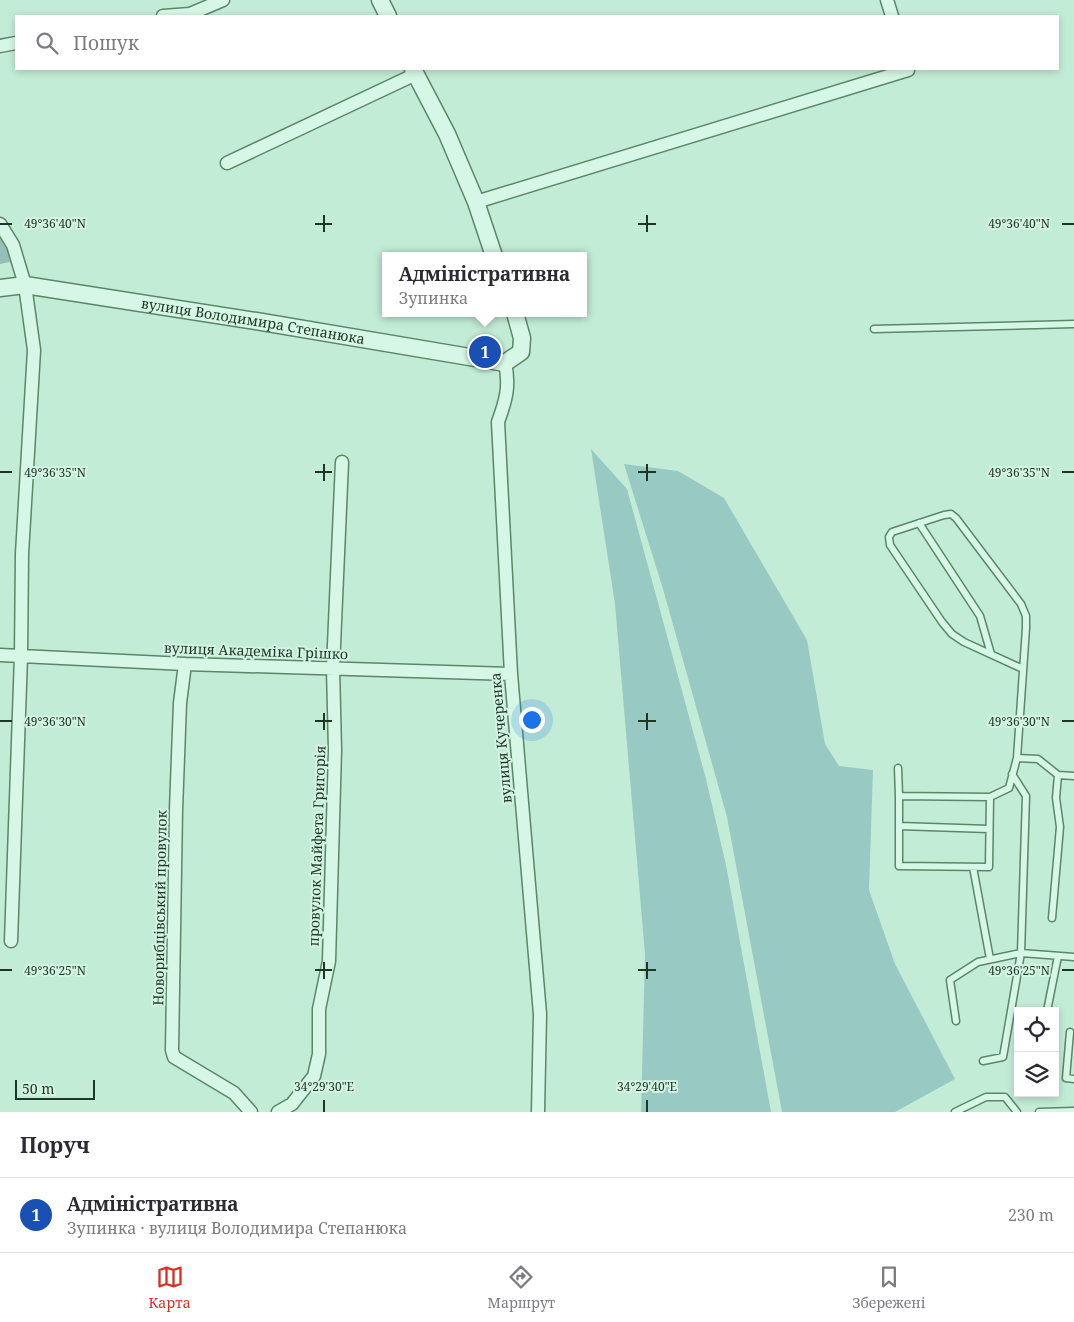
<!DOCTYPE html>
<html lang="uk">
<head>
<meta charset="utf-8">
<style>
	body { margin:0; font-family:"Noto Serif",serif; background:#f2f2f3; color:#2b2b33 }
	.controls { position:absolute; right:15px; bottom:15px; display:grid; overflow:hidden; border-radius:0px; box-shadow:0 2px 8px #0003 }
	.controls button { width:45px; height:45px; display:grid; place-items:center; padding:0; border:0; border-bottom:1px solid #e1e1e2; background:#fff; color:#2b2b33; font:25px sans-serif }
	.scale { position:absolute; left:15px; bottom:12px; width:80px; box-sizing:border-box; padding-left:5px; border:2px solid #1e3624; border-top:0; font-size:14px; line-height:18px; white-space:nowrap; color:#1e3624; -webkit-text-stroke:4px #d3f4e2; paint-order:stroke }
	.you { position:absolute; left:531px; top:719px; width:18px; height:18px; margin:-12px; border:4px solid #fff; border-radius:50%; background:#1a73e8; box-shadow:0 0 0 8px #1a73e833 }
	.badge { display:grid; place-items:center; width:32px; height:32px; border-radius:50%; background:#d93025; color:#fff; font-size:16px; font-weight:700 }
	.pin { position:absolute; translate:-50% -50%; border:2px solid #fff; box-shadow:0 1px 5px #0006 }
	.popup { position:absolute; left:382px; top:252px; width:205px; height:65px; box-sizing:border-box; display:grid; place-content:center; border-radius:0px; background:#fff; filter:drop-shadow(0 1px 4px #0005); font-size:16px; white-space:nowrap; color:#7c7c81 }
	.popup b { font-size:19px; color:#2b2b33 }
	.popup::after { content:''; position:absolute; left:50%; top:100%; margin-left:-10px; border:10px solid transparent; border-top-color:#fff }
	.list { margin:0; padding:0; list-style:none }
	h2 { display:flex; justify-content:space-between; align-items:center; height:65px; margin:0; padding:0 20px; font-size:21px }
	h2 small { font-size:16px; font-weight:400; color:#7c7c81 }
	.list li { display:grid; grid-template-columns:32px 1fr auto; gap:15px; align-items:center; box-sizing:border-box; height:75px; padding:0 20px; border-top:1px solid #e1e1e2 }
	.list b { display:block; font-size:19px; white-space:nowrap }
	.list p { margin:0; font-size:16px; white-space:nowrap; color:#7c7c81 }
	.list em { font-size:16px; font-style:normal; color:#7c7c81 }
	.icon { flex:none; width:28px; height:28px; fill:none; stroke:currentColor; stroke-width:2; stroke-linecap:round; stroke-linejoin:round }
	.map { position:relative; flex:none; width:1074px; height:1112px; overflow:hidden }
	.search { position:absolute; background:#fff; box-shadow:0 2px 8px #0003; left:15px; right:15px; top:15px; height:55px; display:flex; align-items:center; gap:12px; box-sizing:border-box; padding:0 18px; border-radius:0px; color:#7c7c81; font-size:19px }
	.sheet { height:140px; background:#fff }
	nav { display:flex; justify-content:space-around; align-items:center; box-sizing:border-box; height:70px; border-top:1px solid #e1e1e2; background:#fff; font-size:14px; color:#7c7c81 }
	nav a { display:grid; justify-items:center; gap:2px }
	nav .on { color:#d93025 }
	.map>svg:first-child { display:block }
	.green { fill:#98cac3 }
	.cemetery { fill:#97bfb9 }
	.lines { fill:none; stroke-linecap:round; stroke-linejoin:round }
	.service-casing { stroke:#5b8667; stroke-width:9 }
	.minor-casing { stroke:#5b8667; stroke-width:15 }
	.tertiary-casing { stroke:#5b8667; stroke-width:19 }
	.service { stroke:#d6f7e5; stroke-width:6 }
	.minor { stroke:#d6f7e5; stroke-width:12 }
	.tertiary { stroke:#d6f7e5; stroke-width:16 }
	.ticks { fill:none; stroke:#1e3624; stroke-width:2 }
	.labels { text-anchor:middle; stroke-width:4; stroke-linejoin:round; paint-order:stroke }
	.street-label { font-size:14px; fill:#1e3624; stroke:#d3f4e2 }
	.ticks-label { font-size:12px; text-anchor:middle; fill:#1e3624; stroke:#d3f4e2; stroke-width:4; stroke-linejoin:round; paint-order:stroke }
</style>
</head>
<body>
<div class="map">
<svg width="1074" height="1112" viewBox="0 0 1074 1112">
	<rect width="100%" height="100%" fill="#c3ecd6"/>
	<!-- green -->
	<path class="green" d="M 591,449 L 627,489 L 706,779 L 726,865 L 771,1112 L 641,1112 L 645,954 L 615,604 Z
		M 624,464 L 678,471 L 724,498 L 807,640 L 825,744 L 839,766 L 873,770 L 869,890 L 895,964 L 955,1079 L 895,1112 L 782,1112 L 727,817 L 663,589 Z"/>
	<!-- cemetery -->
	<path class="cemetery" d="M 0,237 L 14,261 L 0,264 Z"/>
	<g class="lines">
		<defs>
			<path id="service" d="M 874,329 L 1074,324
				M 919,523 L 980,616 L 991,654
				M 1017,758 L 1026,628 L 1026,616 L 1021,604 L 956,518 L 951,514 L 944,515 L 892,532 L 889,537 L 890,545 L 942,622 L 952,634 L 964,642 L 1023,669
				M 898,768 L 899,796 L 990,797 L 1009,788 L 1017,758 L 1038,759 L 1058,775 L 1074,776
				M 1012,774 L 1026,796 L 1021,953 L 1074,957
				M 899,796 L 899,866 L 989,867 L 990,797
				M 899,826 L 989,829
				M 973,867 L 990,959
				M 1052,918 L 1060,827 L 1056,798 L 1058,775
				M 1047,1011 L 1058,956
				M 956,1021 L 950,980 L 978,962 L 1021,953 L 1003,1057 L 983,1061
				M 1070,1032 L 1066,1078 L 1074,1079
				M 955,1112 L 986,1097 L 1005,1097 L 1017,1112
				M 1039,1112 L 1074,1111"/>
			<path id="minor" d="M 887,0 L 892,16
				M 163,16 L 190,14 L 223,0
				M 0,46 L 16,43
				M 227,163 L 416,74
				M 476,202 L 908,70 L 908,69
				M 0,224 L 13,245 L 25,285 L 34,350 L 22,554 L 21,656 L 11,941
				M 505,363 C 510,386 506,400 498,422 L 511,674 L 540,1014 L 538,1112
				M 0,655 L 185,664 L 511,674
				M 185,664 L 180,703 L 176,810 L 172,1050 L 174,1057 L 234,1093 L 251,1112
				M 278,1112 L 292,1104 L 314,1076 L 319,1054 L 319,1009 L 329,961 L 335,750 L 333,668 L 342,462"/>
			<g id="tertiary">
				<path d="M 380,0 L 388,16"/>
				<path d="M 413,69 L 447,134 L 476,202 L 494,256"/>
				<path id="s1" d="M 0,288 L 25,285 L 256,321 L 505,363 L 521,352 L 522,338 L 515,313"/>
			</g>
		</defs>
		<!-- service casing -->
		<use href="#service" class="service-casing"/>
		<!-- minor casing -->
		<use href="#minor" class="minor-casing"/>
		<!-- tertiary casing -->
		<use href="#tertiary" class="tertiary-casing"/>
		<!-- service -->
		<use href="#service" class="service"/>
		<!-- minor -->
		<use href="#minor" class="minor"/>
		<!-- tertiary -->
		<use href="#tertiary" class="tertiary"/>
	</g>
	<!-- ticks -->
	<path class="ticks" d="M 324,215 L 324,232M 647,215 L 647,232M 0,224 L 12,224M 315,224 L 332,224M 638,224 L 656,224M 1062,224 L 1074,224M 324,464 L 324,481M 647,464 L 647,481M 0,472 L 12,472M 315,472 L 332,472M 638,472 L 656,472M 1062,472 L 1074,472M 324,713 L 324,730M 647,713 L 647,730M 0,721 L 12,721M 315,721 L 332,721M 638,721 L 656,721M 1062,721 L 1074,721M 324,962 L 324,979M 647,962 L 647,979M 0,970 L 12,970M 315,970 L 332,970M 638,970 L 656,970M 1062,970 L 1074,970M 324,1100 L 324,1112M 647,1100 L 647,1112"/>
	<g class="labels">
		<!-- street labels -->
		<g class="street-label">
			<text dy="5" stroke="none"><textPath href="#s1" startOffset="256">вулиця Володимира Степанюка</textPath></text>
			<text transform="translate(256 651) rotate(2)" y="5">вулиця Академіка Грішко</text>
			<text transform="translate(501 738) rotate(-95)" y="5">вулиця Кучеренка</text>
			<text transform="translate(317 846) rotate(-88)" y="5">провулок Майфета Григорія</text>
			<text transform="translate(160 908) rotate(-89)" y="5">Новорибцівський провулок</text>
		</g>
	</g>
	<g class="ticks-label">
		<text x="55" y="228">49°36'40"N</text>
		<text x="1019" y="228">49°36'40"N</text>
		<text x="55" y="477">49°36'35"N</text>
		<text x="1019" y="477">49°36'35"N</text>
		<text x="55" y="726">49°36'30"N</text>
		<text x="1019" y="726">49°36'30"N</text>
		<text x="55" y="975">49°36'25"N</text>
		<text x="1019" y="975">49°36'25"N</text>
		<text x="324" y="1091">34°29'30"E</text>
		<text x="647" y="1091">34°29'40"E</text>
	</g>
</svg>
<div class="controls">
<button><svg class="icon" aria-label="locate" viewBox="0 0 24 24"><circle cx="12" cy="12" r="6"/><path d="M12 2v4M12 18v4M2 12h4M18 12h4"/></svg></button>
<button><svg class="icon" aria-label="layers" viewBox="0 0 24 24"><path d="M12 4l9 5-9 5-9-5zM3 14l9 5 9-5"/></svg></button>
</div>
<div class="scale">50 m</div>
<div class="you"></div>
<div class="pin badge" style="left:485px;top:352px;background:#1a4fb4">1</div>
<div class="popup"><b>Адміністративна</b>Зупинка</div>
<div class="search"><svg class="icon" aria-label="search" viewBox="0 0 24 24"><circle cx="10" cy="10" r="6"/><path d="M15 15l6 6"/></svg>Пошук</div>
</div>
<section class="sheet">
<h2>Поруч<small></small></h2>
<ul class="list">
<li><span class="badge" style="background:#1a4fb4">1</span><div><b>Адміністративна</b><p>Зупинка · вулиця Володимира Степанюка</p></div><em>230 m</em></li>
</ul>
</section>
<nav>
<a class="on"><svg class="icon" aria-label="map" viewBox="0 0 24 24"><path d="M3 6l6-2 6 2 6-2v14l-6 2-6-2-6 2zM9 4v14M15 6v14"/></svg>Карта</a>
<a><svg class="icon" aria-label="directions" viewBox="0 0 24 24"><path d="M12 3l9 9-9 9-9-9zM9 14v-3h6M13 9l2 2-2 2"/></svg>Маршрут</a>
<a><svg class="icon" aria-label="saved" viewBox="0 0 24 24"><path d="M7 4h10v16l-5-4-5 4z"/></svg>Збережені</a>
</nav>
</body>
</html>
